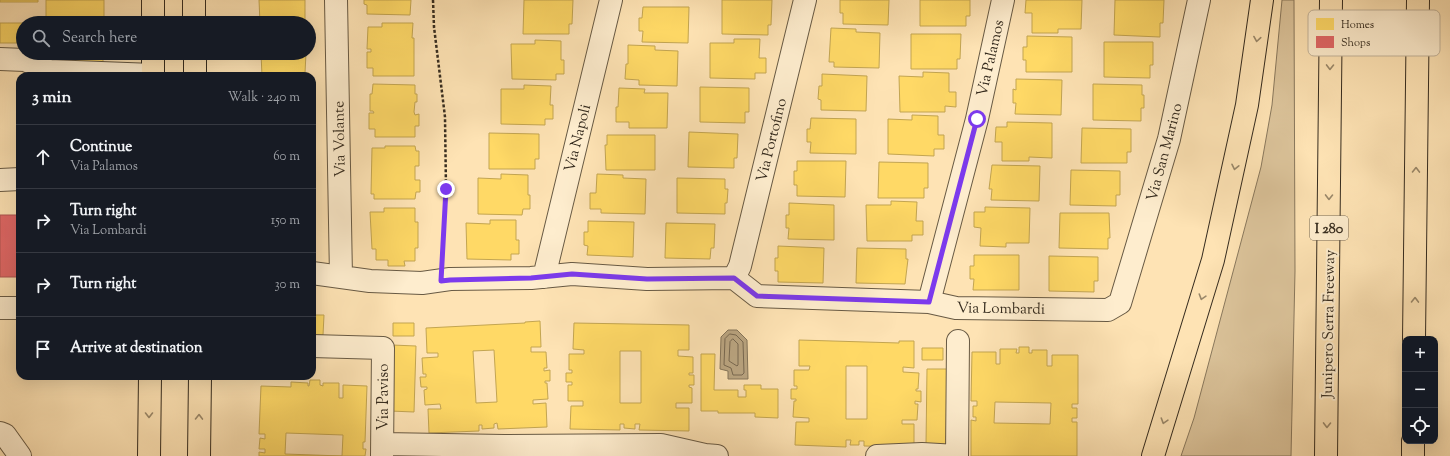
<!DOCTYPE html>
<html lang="en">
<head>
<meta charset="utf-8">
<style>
	body { margin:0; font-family:"Sorts Mill Goudy",serif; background:#20242c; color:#f1f3f6 }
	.controls { position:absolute; right:12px; bottom:12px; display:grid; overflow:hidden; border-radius:8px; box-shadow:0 4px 16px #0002 }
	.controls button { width:36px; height:36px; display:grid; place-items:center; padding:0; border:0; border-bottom:1px solid #363941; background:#171b24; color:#f1f3f6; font:20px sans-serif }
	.stop { position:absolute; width:12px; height:12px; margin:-9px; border:3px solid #7c3aed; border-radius:50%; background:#fff }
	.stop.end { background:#7c3aed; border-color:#fff; box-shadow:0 1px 4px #0008 }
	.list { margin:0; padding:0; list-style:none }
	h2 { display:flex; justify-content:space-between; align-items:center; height:52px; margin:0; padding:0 16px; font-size:17px }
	h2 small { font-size:13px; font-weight:400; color:#9ea1a6 }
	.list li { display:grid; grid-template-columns:26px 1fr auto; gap:12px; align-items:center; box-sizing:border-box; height:64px; padding:0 16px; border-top:1px solid #363941 }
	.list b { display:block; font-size:15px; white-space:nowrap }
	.list p { margin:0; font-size:13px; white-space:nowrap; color:#9ea1a6 }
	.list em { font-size:13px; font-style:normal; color:#9ea1a6 }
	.icon { flex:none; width:22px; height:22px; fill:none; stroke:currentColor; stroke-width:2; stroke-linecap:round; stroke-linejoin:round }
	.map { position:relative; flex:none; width:1450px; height:456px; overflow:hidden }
	.search { position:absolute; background:#171b24; box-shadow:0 4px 16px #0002; left:16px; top:16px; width:300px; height:44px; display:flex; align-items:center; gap:10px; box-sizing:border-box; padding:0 14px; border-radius:22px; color:#9ea1a6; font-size:15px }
	.panel { position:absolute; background:#171b24; box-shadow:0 4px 16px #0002; left:16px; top:72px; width:300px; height:308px; border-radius:12px }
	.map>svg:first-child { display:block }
	.green { fill:#dcc49b; stroke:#89785d }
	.water { fill:#baa581; stroke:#85755a }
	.homes { fill:#ffd966; stroke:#c3a551; fill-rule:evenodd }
	.shops { fill:#e06666; stroke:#ad5551 }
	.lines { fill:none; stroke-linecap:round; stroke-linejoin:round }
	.shore { stroke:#786850; stroke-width:1 }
	.minor-casing { stroke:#685a44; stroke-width:24 }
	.major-casing { stroke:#362c1f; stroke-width:24 }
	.highway-casing { stroke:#362c1f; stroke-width:24 }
	.path { stroke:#362c1f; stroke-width:2.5; stroke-dasharray:3 2; stroke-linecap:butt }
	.minor { stroke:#feedce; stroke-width:22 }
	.major { stroke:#fee3b4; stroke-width:22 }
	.highway { stroke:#fee3b4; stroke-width:22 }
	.oneway { stroke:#9a886a }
	.route { stroke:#7c3aed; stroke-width:5 }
	.labels { text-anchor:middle; stroke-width:4; stroke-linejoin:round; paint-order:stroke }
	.shield { fill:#feedce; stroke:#726654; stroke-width:1 }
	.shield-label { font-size:14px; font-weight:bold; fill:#362c1f }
	.street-label { font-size:15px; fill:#362c1f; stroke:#feedce }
	.key { fill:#feedce; stroke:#c2b39a; stroke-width:1 }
	.key-label { font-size:11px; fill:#362c1f }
</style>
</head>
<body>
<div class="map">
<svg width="1450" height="456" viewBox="0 0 1450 456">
	<rect width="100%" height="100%" fill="#fee3b4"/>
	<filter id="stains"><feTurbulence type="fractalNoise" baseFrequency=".005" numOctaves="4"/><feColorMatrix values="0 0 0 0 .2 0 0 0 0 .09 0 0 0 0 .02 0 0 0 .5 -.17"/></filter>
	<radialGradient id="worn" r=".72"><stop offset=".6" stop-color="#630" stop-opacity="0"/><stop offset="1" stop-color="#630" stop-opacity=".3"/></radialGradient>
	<!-- green -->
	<path class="green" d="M 1282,0 L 1294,0 L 1295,271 L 1291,456 L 1181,456 L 1194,418 L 1261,167 L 1272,105 Z"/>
	<!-- water -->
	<path class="water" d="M 728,330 L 737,330 L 747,340 L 748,379 L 728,379 L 728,371 L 720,369 L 721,337 Z"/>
	<!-- homes -->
	<path class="homes" d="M 0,0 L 38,0 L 38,2 L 0,2 Z
		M 46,0 L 104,0 L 104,23 L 46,23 Z
		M 259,0 L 305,0 L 305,23 L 260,23 Z
		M 364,0 L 411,0 L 410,15 L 367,14 L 367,5 L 364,4 Z
		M 524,0 L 573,0 L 572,24 L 569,24 L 569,34 L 523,34 Z
		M 722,0 L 772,0 L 771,25 L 768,25 L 768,35 L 722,34 Z
		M 840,0 L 889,0 L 888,25 L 843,24 L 843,13 L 840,13 Z
		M 920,0 L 970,0 L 970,16 L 966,16 L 966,26 L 920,26 Z
		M 1026,0 L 1082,0 L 1081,29 L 1058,29 L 1058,33 L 1032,33 L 1032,13 L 1025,13 Z
		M 1115,0 L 1164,0 L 1163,23 L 1160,23 L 1160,37 L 1114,35 Z
		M 643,7 L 689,7 L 688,43 L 642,42 L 643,31 L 639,31 L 639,18 L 642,18 Z
		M 0,23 L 23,23 L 23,43 L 0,43 Z
		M 382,23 L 413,23 L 412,38 L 414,38 L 414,76 L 373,76 L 373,68 L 367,68 L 367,52 L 371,52 L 371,49 L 367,49 L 368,27 L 382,27 Z
		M 831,28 L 856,29 L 856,32 L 880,33 L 879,68 L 834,67 L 834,62 L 829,62 Z
		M 911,34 L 961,34 L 960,59 L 957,59 L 957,69 L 911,69 Z
		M 1027,36 L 1072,37 L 1072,72 L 1026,72 L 1026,60 L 1023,60 L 1023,47 L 1027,47 Z
		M 734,39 L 760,39 L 759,58 L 766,58 L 766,73 L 755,73 L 755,79 L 710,78 L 710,43 L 734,43 Z
		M 535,40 L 561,41 L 561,60 L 564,60 L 564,74 L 556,74 L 556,80 L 512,79 L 511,44 L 535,44 Z
		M 1104,42 L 1153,42 L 1153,65 L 1150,65 L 1150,78 L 1104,77 Z
		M 628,45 L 655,46 L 655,50 L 678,51 L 677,86 L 639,85 L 639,80 L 625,79 L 626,64 L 628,64 Z
		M 46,53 L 103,53 L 103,65 L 46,64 Z
		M 261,53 L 306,53 L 305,73 L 309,73 L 309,76 L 262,76 Z
		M 923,72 L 949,73 L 949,92 L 956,92 L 956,107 L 945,106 L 945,112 L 900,112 L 899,76 L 923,77 Z
		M 822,74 L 867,76 L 866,111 L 821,110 L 821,100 L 818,99 L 819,86 L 822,86 Z
		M 1016,79 L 1062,80 L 1061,115 L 1015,114 L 1016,103 L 1013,103 L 1013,89 L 1016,90 Z
		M 373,84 L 415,85 L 415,94 L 417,94 L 417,102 L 415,102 L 414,112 L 415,115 L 419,114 L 419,126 L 415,126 L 415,137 L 375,137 L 375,129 L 369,129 L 369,113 L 374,113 L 373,111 L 370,111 L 370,94 L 372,94 Z
		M 1093,84 L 1142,85 L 1142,95 L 1144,95 L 1144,108 L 1141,108 L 1141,121 L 1093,120 Z
		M 524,85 L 551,86 L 550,105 L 553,105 L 553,119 L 545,119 L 545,125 L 501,124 L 501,89 L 524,89 Z
		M 700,87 L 749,88 L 749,112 L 745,112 L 745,123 L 700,122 Z
		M 619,88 L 645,89 L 644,93 L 668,93 L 667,128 L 629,128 L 629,122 L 616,122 L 616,107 L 618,107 Z
		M 912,115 L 938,116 L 938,135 L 944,135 L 944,149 L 934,149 L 934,156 L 888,154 L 888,119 L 912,120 Z
		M 811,118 L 856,119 L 856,154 L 810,153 L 811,142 L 807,142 L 807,129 L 810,129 Z
		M 1007,122 L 1052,123 L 1052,158 L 1029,157 L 1029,161 L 1002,161 L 1002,142 L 995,142 L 996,127 L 1007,127 Z
		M 1082,128 L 1131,129 L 1131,152 L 1127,152 L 1127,163 L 1081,163 Z
		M 689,132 L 738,134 L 737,158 L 734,158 L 734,168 L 688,167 Z
		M 489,133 L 539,134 L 539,159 L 535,159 L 535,169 L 489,169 Z
		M 607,135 L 655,135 L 655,170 L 606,170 L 605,145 L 607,145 Z
		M 385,146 L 415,146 L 416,151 L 419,151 L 419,166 L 415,166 L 415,180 L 420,180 L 420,192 L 416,192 L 415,199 L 374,199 L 374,194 L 371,194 L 372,148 L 385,148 Z
		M 797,161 L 846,161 L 845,197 L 797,196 L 797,185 L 794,185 L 794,171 L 797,171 Z
		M 879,162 L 928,163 L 928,188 L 924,188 L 924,198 L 878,198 Z
		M 992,165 L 1040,166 L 1039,201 L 991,200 L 992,189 L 989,189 Z
		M 1071,170 L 1120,171 L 1120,195 L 1116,195 L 1116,206 L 1070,205 Z
		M 501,174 L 528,175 L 528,195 L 530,195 L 530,209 L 523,209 L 522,215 L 478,214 L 478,178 L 501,179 Z
		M 597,174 L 623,175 L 623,178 L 646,179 L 645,214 L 601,213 L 601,209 L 590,209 L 590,193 L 596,193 Z
		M 677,178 L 725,179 L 725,189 L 728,189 L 727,203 L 725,203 L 725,214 L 677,213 Z
		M 891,201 L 917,202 L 916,221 L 923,221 L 923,235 L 912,235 L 912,241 L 867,241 L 866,205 L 891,205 Z
		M 789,203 L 834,205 L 834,240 L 788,239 L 789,228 L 786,228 L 786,215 L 789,215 Z
		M 985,207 L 1030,208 L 1029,243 L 1006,243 L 1006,247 L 980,246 L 981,228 L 974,227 L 974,212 L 985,212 Z
		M 384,208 L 415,208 L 415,222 L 418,222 L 418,248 L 415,248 L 415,261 L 404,261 L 405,266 L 388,266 L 388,260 L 376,260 L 376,249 L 372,249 L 370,212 L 384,212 Z
		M 1060,213 L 1109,213 L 1110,238 L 1108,238 L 1108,249 L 1059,248 Z
		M 490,220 L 516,220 L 516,240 L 519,240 L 519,254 L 511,254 L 511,260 L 467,259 L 466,223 L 490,224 Z
		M 588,221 L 634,222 L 633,257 L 587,255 L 588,246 L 584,245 L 584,232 L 588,232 Z
		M 666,223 L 715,224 L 714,248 L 711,248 L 710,259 L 665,258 Z
		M 778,246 L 824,248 L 823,283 L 778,282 L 778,271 L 775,271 L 775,258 L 778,258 Z
		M 857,248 L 906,249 L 906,259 L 908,259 L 905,284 L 856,283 Z
		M 974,255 L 1019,255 L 1019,290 L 973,290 L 974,279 L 970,279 L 970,266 L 974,266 Z
		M 1049,256 L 1098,257 L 1098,281 L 1094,281 L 1094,292 L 1049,291 Z
		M 312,315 L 324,315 L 323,335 L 312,335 Z
		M 540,321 L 541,347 L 531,347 L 531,352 L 546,352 L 547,368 L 544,368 L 544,371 L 550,370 L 550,381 L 545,381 L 545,383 L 547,383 L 548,399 L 533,400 L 533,404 L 546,403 L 547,427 L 498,429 L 497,423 L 494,424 L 494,428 L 482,429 L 482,425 L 479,425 L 479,431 L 429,433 L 428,409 L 441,409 L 440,404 L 425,405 L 424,390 L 427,389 L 427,387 L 421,387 L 420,377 L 426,377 L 426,374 L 423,374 L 422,358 L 438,357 L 438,353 L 427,353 L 426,328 L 525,323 L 525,322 ZM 494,350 L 497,402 L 476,403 L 473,351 Z
		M 393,323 L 414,323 L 414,336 L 393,336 Z
		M 574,323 L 689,325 L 689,350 L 678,350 L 678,356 L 693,357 L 693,373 L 689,373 L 689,375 L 694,375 L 694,385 L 689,385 L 689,387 L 692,388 L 692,403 L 676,403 L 676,408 L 689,408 L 689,431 L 639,430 L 640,424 L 635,424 L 635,429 L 624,428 L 624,424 L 620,424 L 620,430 L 570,429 L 571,406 L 583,406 L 583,401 L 568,401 L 568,385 L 572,385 L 572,382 L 566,382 L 566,373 L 572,373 L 572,370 L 569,370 L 569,354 L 584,354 L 584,350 L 573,349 ZM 620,351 L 641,351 L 641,403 L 620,403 Z
		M 799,340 L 899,343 L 899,341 L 914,341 L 914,368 L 903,367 L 903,372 L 919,373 L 918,389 L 916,389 L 916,391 L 921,391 L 921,402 L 915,401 L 915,404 L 918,404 L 917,420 L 902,420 L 902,424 L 914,424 L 914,447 L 864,446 L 864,441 L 859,441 L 859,445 L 850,445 L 851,440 L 846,440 L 846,447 L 795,445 L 796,422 L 809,422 L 809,418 L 793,417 L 794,401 L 796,401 L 796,399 L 791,399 L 791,389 L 797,389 L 797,386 L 794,386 L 794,370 L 809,370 L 810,366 L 799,366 ZM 846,366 L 867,366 L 867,419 L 846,419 Z
		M 392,345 L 416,346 L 414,412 L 390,411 Z
		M 1019,347 L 1029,347 L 1029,353 L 1032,353 L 1032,350 L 1047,350 L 1047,366 L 1052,366 L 1052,355 L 1078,355 L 1078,404 L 1072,404 L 1072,408 L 1077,408 L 1077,418 L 1072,418 L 1072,422 L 1077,422 L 1077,456 L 971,456 L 971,420 L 976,421 L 976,417 L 973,417 L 973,406 L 977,406 L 977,401 L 971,401 L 972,352 L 996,352 L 996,364 L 1000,364 L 1000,349 L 1017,349 L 1016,353 L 1019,353 ZM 995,402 L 1051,403 L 1050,424 L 994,423 Z
		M 922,348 L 943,348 L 943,360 L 922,360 Z
		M 701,354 L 715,354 L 714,390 L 738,390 L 738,397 L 746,397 L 746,390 L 744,390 L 744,385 L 761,385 L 761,389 L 778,389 L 778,418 L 755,417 L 755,413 L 718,413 L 718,411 L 701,411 Z
		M 927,369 L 948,369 L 946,445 L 926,444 Z
		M 310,380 L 320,380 L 320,385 L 323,386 L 323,383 L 339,383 L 339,398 L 343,398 L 343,385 L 367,386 L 365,442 L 363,442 L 363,449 L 366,449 L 365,456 L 259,456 L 259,452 L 265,453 L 265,449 L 259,449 L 260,438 L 265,439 L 265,434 L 259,434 L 261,386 L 291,387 L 291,382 L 308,383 L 308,386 L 309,386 ZM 286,433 L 343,435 L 342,456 L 285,454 Z"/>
	<!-- shops -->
	<path class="shops" d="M 0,215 L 20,215 L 20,277 L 0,277 Z"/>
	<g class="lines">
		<!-- shore -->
		<path class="shore" d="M 730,334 L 736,335 L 743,342 L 744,373 L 742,375 L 733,375 L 731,368 L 724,365 L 725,339 Z
			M 733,339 L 738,344 L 738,365 L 737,366 L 729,361 L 730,342 Z"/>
		<defs>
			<path id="minor" d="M 336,0 L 341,277
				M 0,59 L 25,60 L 49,71 L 153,75
				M 0,180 L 20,179
				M 312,273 L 370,281 L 422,283 L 450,279 L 531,278 L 572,274 L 647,279 L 734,278 L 757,296 L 929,302 L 956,308 L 1108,310 L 1120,303 L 1169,139 L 1199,0
				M 544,277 L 611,0
				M 734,278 L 740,266 L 805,0
				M 929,302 L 977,119 L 1003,0
				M 0,308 L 20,308
				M 312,346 L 383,348 L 382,456
				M 0,433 L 5,435 L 20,456
				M 383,444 L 504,446 L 661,445 L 705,455 L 717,456
				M 877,456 L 922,454 L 957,456
				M 957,456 L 958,341"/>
			<path id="major" d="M 194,0 L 194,23
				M 153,23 L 153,0
				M 195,53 L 195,76
				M 153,76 L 153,53
				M 149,456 L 150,376
				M 199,456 L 200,376"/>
			<path id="highway" d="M 1414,339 L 1418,0
				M 1153,456 L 1213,260 L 1247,105 L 1262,0
				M 1326,456 L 1331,0
				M 1413,456 L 1413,441"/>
		</defs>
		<!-- minor casing -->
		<use href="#minor" class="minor-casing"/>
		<!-- major casing -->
		<use href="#major" class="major-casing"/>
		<!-- highway casing -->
		<use href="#highway" class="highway-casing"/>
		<!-- path -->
		<path class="path" d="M 433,0 L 434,27 L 445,117 L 446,189 L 442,259"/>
		<!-- minor -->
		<use href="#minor" class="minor"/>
		<!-- major -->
		<use href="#major" class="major"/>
		<!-- highway -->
		<use href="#highway" class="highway"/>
	</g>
	<!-- one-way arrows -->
	<defs><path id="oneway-chevron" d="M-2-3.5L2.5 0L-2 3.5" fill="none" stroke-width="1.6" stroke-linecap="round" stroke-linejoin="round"/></defs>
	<g class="oneway">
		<use href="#oneway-chevron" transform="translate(1257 39) rotate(99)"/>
		<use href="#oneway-chevron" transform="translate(1330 67) rotate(91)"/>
		<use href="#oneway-chevron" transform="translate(1235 167) rotate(102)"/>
		<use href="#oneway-chevron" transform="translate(1416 170) rotate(-89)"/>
		<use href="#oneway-chevron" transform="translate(1329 197) rotate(91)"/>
		<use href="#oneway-chevron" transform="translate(1202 297) rotate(107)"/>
		<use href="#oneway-chevron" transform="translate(1415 300) rotate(-89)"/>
		<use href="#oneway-chevron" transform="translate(149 415) rotate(90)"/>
		<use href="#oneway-chevron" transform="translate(199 417) rotate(-89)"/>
		<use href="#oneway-chevron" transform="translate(1164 421) rotate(107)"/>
		<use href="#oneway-chevron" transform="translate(1327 425) rotate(91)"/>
	</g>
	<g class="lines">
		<!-- route -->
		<path class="route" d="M 446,189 L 441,281 L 450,280 L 531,278 L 572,274 L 647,279 L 734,278 L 757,296 L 929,302 L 977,119"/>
	</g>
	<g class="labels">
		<!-- shield labels -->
		<rect class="shield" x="1310" y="216" width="38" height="24" rx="3"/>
		<g class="shield-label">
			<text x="1329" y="233">I 280</text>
		</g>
		<!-- street labels -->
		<g class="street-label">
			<text transform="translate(990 58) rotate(-77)" y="5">Via Palamos</text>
			<text transform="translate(577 138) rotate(-76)" y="5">Via Napoli</text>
			<text transform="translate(339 139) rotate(-91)" y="5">Via Volante</text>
			<text transform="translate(771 140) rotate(-76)" y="5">Via Portofino</text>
			<text transform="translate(1164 152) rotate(-75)" y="5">Via San Marino</text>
			<text transform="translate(1001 308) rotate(1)" y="5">Via Lombardi</text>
			<text transform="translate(1328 324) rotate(-89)" y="5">Junipero Serra Freeway</text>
			<text transform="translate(383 397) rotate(-90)" y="5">Via Paviso</text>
		</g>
	</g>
	<!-- legend -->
	<rect x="1308" y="10" width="132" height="46" rx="6" class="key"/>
	<rect x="1316" y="18" width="18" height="12" fill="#ffd966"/>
	<rect x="1316" y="36" width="18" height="12" fill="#e06666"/>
	<g class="key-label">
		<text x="1341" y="28">Homes</text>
		<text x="1341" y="46">Shops</text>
	</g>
	<rect width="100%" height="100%" filter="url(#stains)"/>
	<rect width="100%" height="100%" fill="url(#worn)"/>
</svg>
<div class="controls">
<button>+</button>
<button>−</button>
<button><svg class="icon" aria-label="locate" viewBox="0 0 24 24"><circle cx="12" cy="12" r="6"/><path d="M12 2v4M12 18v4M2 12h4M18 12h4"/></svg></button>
</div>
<div class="stop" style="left:977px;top:119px"></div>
<div class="stop end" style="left:446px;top:189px"></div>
<div class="search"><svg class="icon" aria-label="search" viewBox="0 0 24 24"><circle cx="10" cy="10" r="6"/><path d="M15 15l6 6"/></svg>Search here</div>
<section class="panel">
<h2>3 min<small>Walk · 240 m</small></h2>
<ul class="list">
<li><svg class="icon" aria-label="ahead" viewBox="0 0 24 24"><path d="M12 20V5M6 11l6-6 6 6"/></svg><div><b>Continue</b><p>Via Palamos</p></div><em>60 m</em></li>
<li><svg class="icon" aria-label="right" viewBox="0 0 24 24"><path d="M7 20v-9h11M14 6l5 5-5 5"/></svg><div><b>Turn right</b><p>Via Lombardi</p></div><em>150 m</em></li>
<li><svg class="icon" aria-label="right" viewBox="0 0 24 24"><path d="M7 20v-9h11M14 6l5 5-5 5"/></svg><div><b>Turn right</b></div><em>30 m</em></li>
<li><svg class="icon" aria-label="arrive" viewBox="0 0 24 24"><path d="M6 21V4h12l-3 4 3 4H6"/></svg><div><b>Arrive at destination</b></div></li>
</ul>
</section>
</div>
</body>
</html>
